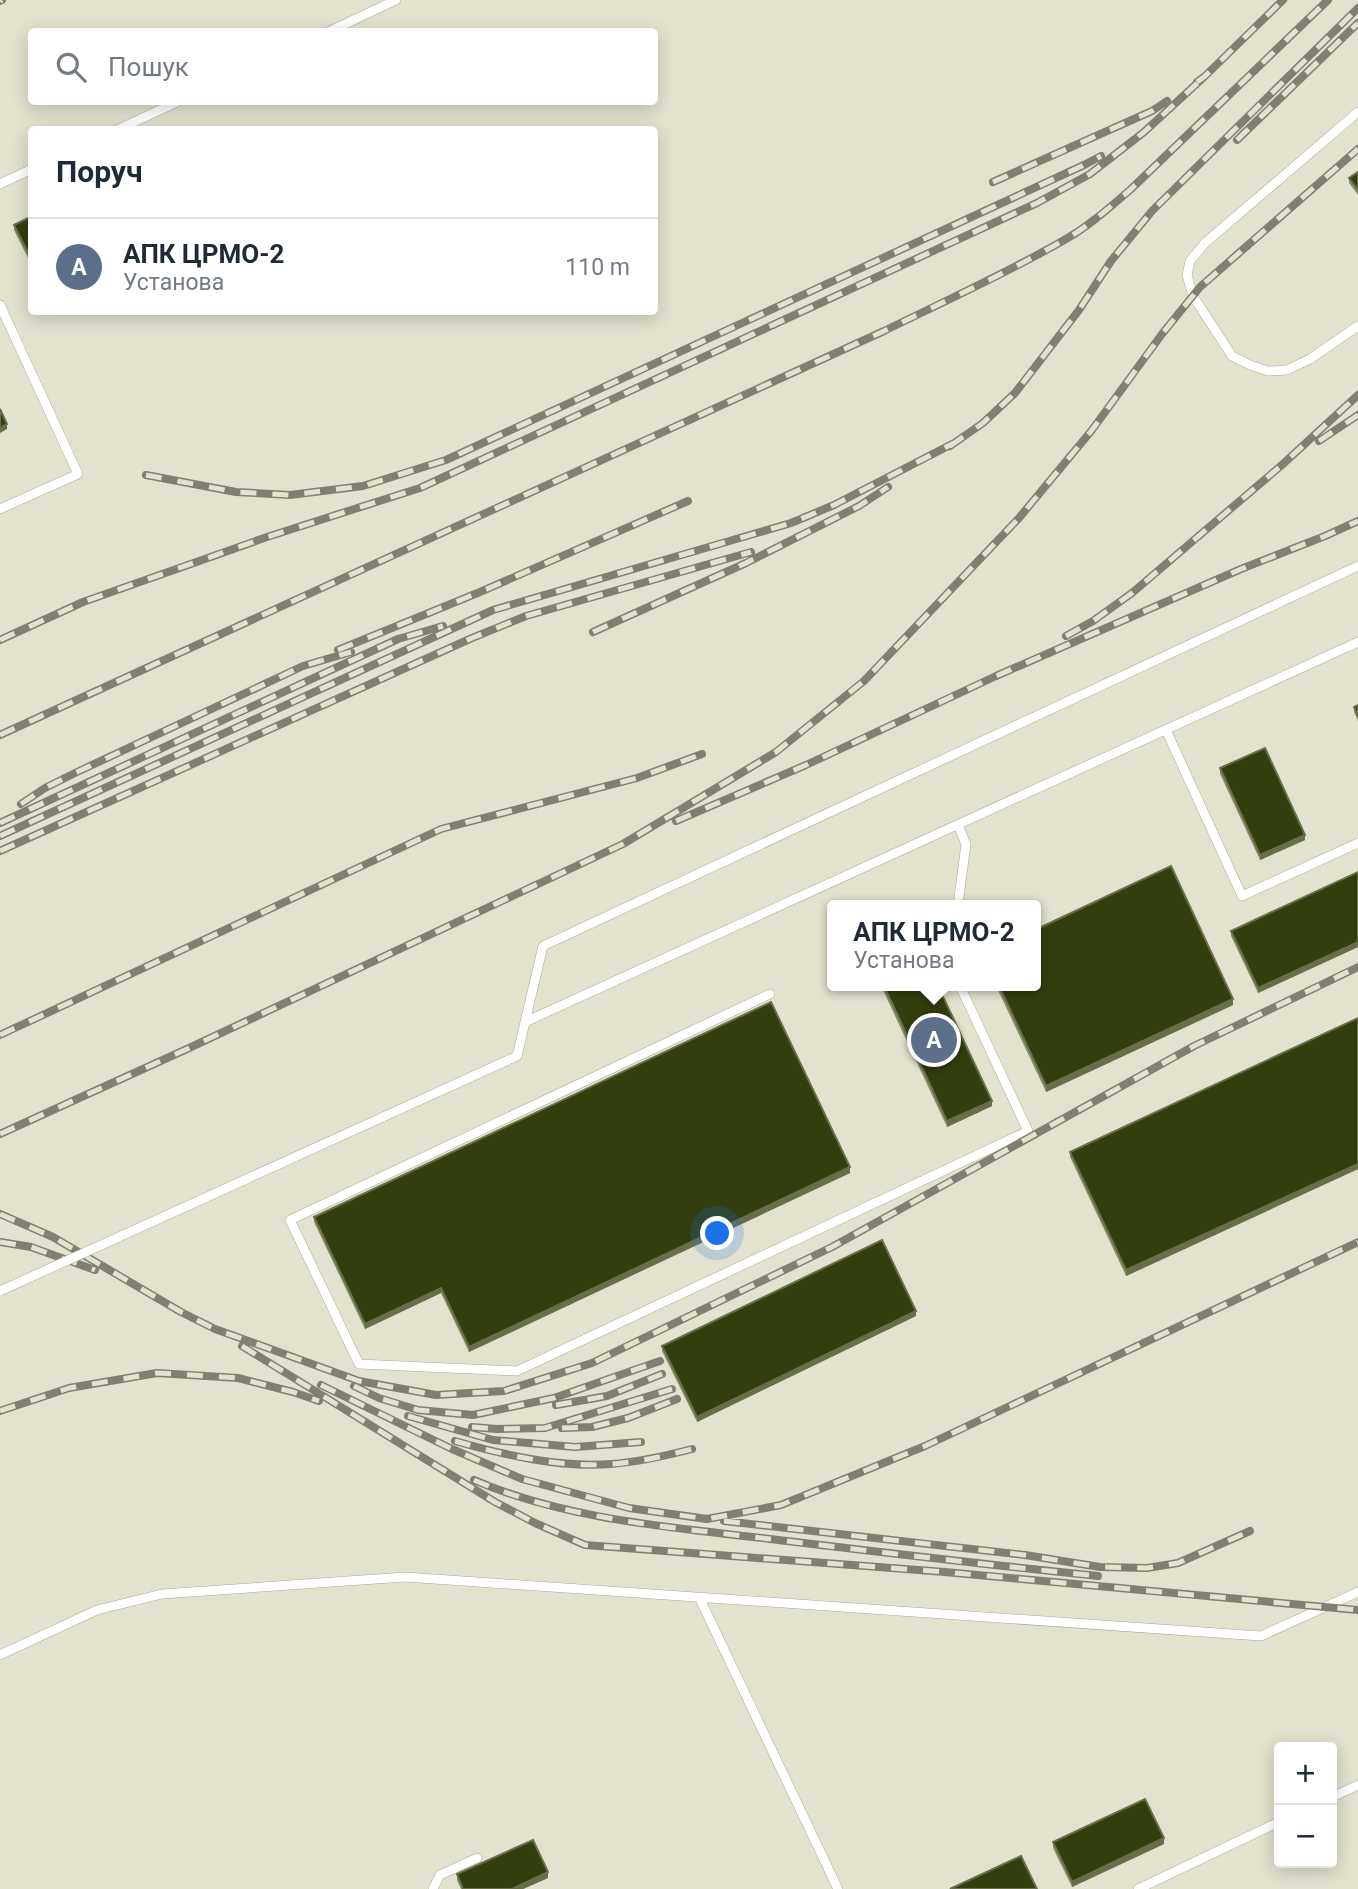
<!DOCTYPE html>
<html lang="uk">
<head>
<meta charset="utf-8">
<style>
	body { margin:0; font-family:Roboto,sans-serif; background:#f2f2f3; color:#1f2937 }
	.controls { position:absolute; right:21px; bottom:21px; display:grid; overflow:hidden; border-radius:7px; box-shadow:0 4px 18px #0003 }
	.controls button { width:63px; height:63px; display:grid; place-items:center; padding:0; border:0; border-bottom:2px solid #e0e1e3; background:#fff; color:#1f2937; font:35px sans-serif }
	.you { position:absolute; left:718px; top:1234px; width:24px; height:24px; margin:-18px; border:5px solid #fff; border-radius:50%; background:#1a73e8; box-shadow:0 0 0 10px #1a73e833 }
	.badge { display:grid; place-items:center; width:46px; height:46px; border-radius:50%; background:#7c3aed; color:#fff; font-size:23px; font-weight:700 }
	.pin { position:absolute; translate:-50% -50%; border:4px solid #fff; box-shadow:0 2px 7px #0006 }
	.popup { position:absolute; left:827px; top:900px; width:214px; height:91px; box-sizing:border-box; display:grid; place-content:center; border-radius:7px; background:#fff; filter:drop-shadow(0 2px 5px #0005); font-size:23px; white-space:nowrap; color:#747a83 }
	.popup b { font-size:26px; color:#1f2937 }
	.popup::after { content:''; position:absolute; left:50%; top:100%; margin-left:-14px; border:14px solid transparent; border-top-color:#fff }
	.list { margin:0; padding:0; list-style:none }
	h2 { display:flex; justify-content:space-between; align-items:center; height:91px; margin:0; padding:0 28px; font-size:30px }
	h2 small { font-size:23px; font-weight:400; color:#747a83 }
	.list li { display:grid; grid-template-columns:46px 1fr auto; gap:21px; align-items:center; box-sizing:border-box; height:98px; padding:0 28px; border-top:2px solid #e0e1e3 }
	.list b { display:block; font-size:26px; white-space:nowrap }
	.list p { margin:0; font-size:23px; white-space:nowrap; color:#747a83 }
	.list em { font-size:23px; font-style:normal; color:#747a83 }
	.icon { flex:none; width:38px; height:38px; fill:none; stroke:currentColor; stroke-width:2; stroke-linecap:round; stroke-linejoin:round }
	.map { position:relative; flex:none; width:1358px; height:1889px; overflow:hidden }
	.search { position:absolute; background:#fff; box-shadow:0 4px 18px #0003; left:28px; top:28px; width:630px; height:77px; display:flex; align-items:center; gap:18px; box-sizing:border-box; padding:0 24px; border-radius:7px; color:#747a83; font-size:26px }
	.panel { position:absolute; background:#fff; box-shadow:0 4px 18px #0003; left:28px; top:126px; width:630px; height:189px; border-radius:7px }
	.map>svg:first-child { display:block }
	.lines { fill:none; stroke-linecap:round; stroke-linejoin:round }
	.lane-casing { stroke:#aba998; stroke-width:10 }
	.lane { stroke:#fff; stroke-width:9 }
	.rail-casing { stroke:#807f72; stroke-width:8 }
	.rail { stroke:#e3e2cf; stroke-width:5; stroke-dasharray:16; stroke-linecap:butt }
	.lane-bridge-casing { stroke:#aba998; stroke-width:10; stroke-linecap:butt }
	.lane-bridge { stroke:#fff; stroke-width:9 }
	.wall { fill:#8b906e }
	.shaded-wall { fill:#686f48 }
	.building { fill:#333e0e; stroke:#686f48; stroke-width:2 }
</style>
</head>
<body>
<div class="map">
<svg width="1358" height="1889" viewBox="0 0 1358 1889">
	<rect width="100%" height="100%" fill="#e3e2cf"/>
	<g class="lines">
		<defs>
			<path id="lane" d="M 328,32 L 396,0
				M 1358,112 L 1205,243 L 1190,261 L 1187,275 L 1193,296 L 1232,356 L 1250,365 L 1268,371 L 1287,370 L 1310,359 L 1358,326
				M 117,130 L 177,102
				M 0,184 L 32,169
				M 0,305 L 78,474 L 0,509
				M 1166,730 L 1242,896 L 1358,843
				M 958,825 L 966,844 L 958,905
				M 770,994 L 290,1220 L 359,1364 L 517,1371 L 1028,1131 L 960,986
				M 525,1022 L 1358,642
				M 394,1112 L 517,1056 L 543,946 L 1358,566
				M 699,1597 L 838,1889
				M 0,1655 L 97,1610 L 162,1594 L 405,1577 L 1261,1636 L 1358,1592
				M 1332,1797 L 1358,1785
				M 433,1889 L 440,1875 L 477,1858
				M 1138,1889 L 1279,1822"/>
		</defs>
		<!-- lane casing -->
		<use href="#lane" class="lane-casing"/>
		<!-- lane -->
		<use href="#lane" class="lane"/>
		<defs>
			<path id="rail" d="M 0,1 L 2,0
				M 1197,82 L 1204,77 L 1283,0
				M 1237,140 L 1358,23
				M 993,182 L 1152,111 L 1167,101
				M 1319,441 L 1358,415
				M 950,446 L 983,423 L 1015,393 L 1079,310 L 1111,261 L 1152,211 L 1358,8
				M 146,475 L 236,492 L 290,495 L 363,486 L 446,460 L 1084,165 L 1101,156
				M 593,632 L 746,563 L 859,506 L 888,487
				M 1066,636 L 1093,621 L 1132,593 L 1283,464 L 1358,395
				M 0,640 L 83,602 L 267,537 L 420,488 L 1037,203 L 1090,174 L 1144,132 L 1204,77
				M 338,650 L 480,592 L 688,501
				M 0,735 L 884,331 C 945,301 1007,273 1066,239 C 1089,226 1110,207 1130,190 L 1328,0
				M 21,804 L 45,788 L 75,773 L 303,666 L 351,652
				M 676,821 L 806,765 L 996,676 L 1241,569 L 1325,536 L 1358,521
				M 0,823 L 398,639 L 443,626
				M 0,836 L 493,610 L 791,523 L 834,505 L 956,442
				M 0,851 L 472,638 L 526,616 L 751,552
				M 0,1035 L 441,829 L 637,778 L 702,754
				M 0,1134 L 187,1049 L 623,844 L 776,752 L 864,681 L 1019,518 L 1092,430 L 1162,334 L 1200,287 L 1358,149
				M 0,1214 L 53,1237 L 181,1312 L 215,1329 L 359,1381 L 436,1395 L 504,1391 L 592,1363 L 832,1247 L 1194,1046 L 1358,967
				M 0,1242 L 31,1247 L 95,1270
				M 242,1346 L 495,1502 L 535,1523 L 585,1545 L 945,1572 L 1358,1610
				M 321,1385 L 452,1449 L 522,1479 L 629,1508 L 707,1519 L 781,1505 L 925,1446 L 1358,1242
				M 354,1386 L 379,1398 L 418,1410 L 473,1415 L 554,1398 L 660,1361
				M 556,1405 L 607,1396 L 662,1374
				M 0,1411 L 69,1388 L 157,1373 L 238,1378 L 293,1392 L 319,1401
				M 408,1416 L 493,1440 L 575,1447 L 641,1442
				M 472,1427 L 497,1429 L 545,1428 L 672,1389
				M 562,1428 L 592,1427 L 628,1418 L 677,1399
				M 455,1441 C 504,1455 560,1468 611,1464 C 639,1462 665,1456 692,1449
				M 474,1480 C 567,1520 671,1527 770,1539 C 879,1552 989,1565 1098,1576
				M 724,1521 L 1025,1555 L 1100,1567 L 1147,1568 L 1178,1563 L 1250,1531"/>
		</defs>
		<!-- rail casing -->
		<use href="#rail" class="rail-casing"/>
		<!-- rail -->
		<use href="#rail" class="rail"/>
		<defs>
			<path id="lane-bridge" d="M 0,1291 L 394,1112"/>
		</defs>
		<!-- lane-bridge casing -->
		<use href="#lane-bridge" class="lane-bridge-casing"/>
		<!-- lane-bridge -->
		<use href="#lane-bridge" class="lane-bridge"/>
	</g>
	<!-- wall -->
	<path class="wall" d="M 1358,172 L 1358,195 L 1349,183 L 1349,178 Z
		M 32,216 L 32,266 L 14,230 L 14,225 Z
		M 1358,705 L 1358,721 L 1354,712 L 1354,707 Z
		M 1220,768 L 1305,840 L 1260,860 L 1220,774 Z
		M 1358,872 L 1358,947 L 1258,993 L 1231,936 L 1231,931 Z
		M 881,986 L 938,986 L 992,1106 L 947,1127 Z
		M 996,986 L 1035,986 L 1233,1005 L 1046,1092 Z
		M 1358,1018 L 1358,1169 L 1126,1276 L 1070,1157 L 1070,1152 Z
		M 850,1173 L 469,1352 L 441,1293 L 365,1329 L 314,1222 L 314,1217 Z
		M 916,1316 L 697,1422 L 662,1351 L 662,1346 Z
		M 1053,1842 L 1164,1844 L 1072,1887 L 1053,1848 Z
		M 457,1874 L 548,1878 L 523,1889 L 461,1889 L 457,1880 Z"/>
	<!-- shaded-wall -->
	<path class="shaded-wall" d="M 7,424 L 7,429 L 0,433 L 0,428 Z
		M 1305,835 L 1305,840 L 1260,860 L 1260,855 Z
		M 1358,942 L 1358,947 L 1258,993 L 1258,988 Z
		M 1233,999 L 1233,1005 L 1046,1092 L 1046,1086 Z
		M 992,1101 L 992,1106 L 947,1127 L 947,1121 Z
		M 1358,1164 L 1358,1169 L 1126,1276 L 1126,1270 Z
		M 850,1167 L 850,1173 L 469,1352 L 469,1347 Z
		M 441,1288 L 441,1293 L 365,1329 L 365,1324 Z
		M 916,1311 L 916,1316 L 697,1422 L 697,1417 Z
		M 1164,1838 L 1164,1844 L 1072,1887 L 1072,1882 Z
		M 548,1872 L 548,1878 L 523,1889 L 512,1889 Z"/>
	<!-- building -->
	<path class="building" d="M 1358,172 L 1358,190 L 1349,178 Z
		M 32,216 L 32,260 L 14,225 Z
		M 0,409 L 7,424 L 0,428 Z
		M 1358,705 L 1358,716 L 1354,707 Z
		M 1265,748 L 1305,835 L 1260,855 L 1220,768 Z
		M 1171,866 L 1233,999 L 1046,1086 L 999,986 L 1035,986 L 1035,930 Z
		M 1358,872 L 1358,942 L 1258,988 L 1231,931 Z
		M 884,986 L 938,986 L 992,1101 L 947,1121 Z
		M 771,1002 L 850,1167 L 469,1347 L 441,1288 L 365,1324 L 314,1217 Z
		M 1358,1018 L 1358,1164 L 1126,1270 L 1070,1152 Z
		M 882,1240 L 916,1311 L 697,1417 L 662,1346 Z
		M 1145,1799 L 1164,1838 L 1072,1882 L 1053,1842 Z
		M 533,1840 L 548,1872 L 512,1889 L 463,1889 L 457,1874 Z
		M 1021,1856 L 1037,1889 L 950,1889 Z"/>
</svg>
<div class="controls">
<button>+</button>
<button>−</button>
</div>
<div class="you"></div>
<div class="pin badge" style="left:934px;top:1040px;background:#5c6f8a">A</div>
<div class="popup"><b>АПК ЦРМО-2</b>Установа</div>
<div class="search"><svg class="icon" aria-label="search" viewBox="0 0 24 24"><circle cx="10" cy="10" r="6"/><path d="M15 15l6 6"/></svg>Пошук</div>
<section class="panel">
<h2>Поруч<small></small></h2>
<ul class="list">
<li><span class="badge" style="background:#5c6f8a">A</span><div><b>АПК ЦРМО-2</b><p>Установа</p></div><em>110 m</em></li>
</ul>
</section>
</div>
</body>
</html>
